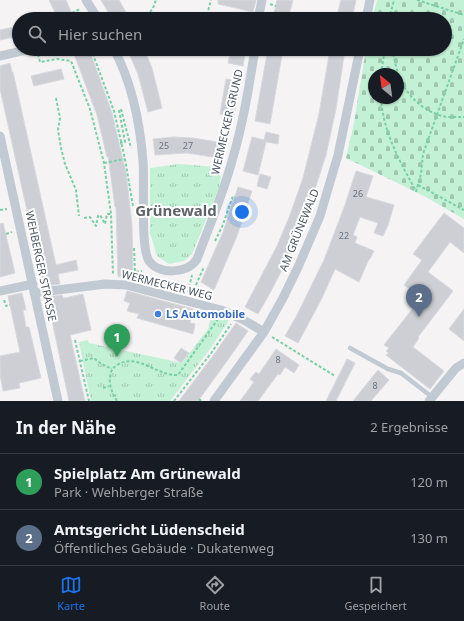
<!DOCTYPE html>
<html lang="de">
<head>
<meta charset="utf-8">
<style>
	body { margin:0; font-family:"Noto Sans",sans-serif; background:#20242c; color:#f1f3f6 }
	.compass { position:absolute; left:368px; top:68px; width:36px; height:36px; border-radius:50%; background:#171b24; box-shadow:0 1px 3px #0004; rotate:331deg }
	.you { position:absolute; left:242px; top:212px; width:14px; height:14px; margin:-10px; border:3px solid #fff; border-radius:50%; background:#1a73e8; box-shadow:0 0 0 6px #1a73e833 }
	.badge { display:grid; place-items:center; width:26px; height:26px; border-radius:50%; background:#1a73e8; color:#fff; font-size:13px; font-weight:700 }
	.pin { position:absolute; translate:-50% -33px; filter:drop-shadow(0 1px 2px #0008) }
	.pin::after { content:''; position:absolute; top:21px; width:14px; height:12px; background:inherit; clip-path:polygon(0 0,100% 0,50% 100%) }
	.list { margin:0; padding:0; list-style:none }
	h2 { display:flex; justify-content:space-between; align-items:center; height:52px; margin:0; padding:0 16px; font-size:17px }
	h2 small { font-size:13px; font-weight:400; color:#9ea1a6 }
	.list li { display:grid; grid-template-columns:26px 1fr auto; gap:12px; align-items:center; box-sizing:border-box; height:56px; padding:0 16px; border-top:1px solid #363941 }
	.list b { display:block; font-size:15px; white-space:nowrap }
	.list p { margin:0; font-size:13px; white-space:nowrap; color:#9ea1a6 }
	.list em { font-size:13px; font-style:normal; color:#9ea1a6 }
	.icon { flex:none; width:22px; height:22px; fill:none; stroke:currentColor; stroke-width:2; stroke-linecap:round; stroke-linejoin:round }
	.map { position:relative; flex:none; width:464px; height:401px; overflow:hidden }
	.search { position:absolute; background:#171b24; box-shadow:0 1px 3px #0004; left:12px; right:12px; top:12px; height:44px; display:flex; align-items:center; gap:10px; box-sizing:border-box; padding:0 14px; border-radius:22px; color:#9ea1a6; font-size:15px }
	.sheet { height:164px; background:#171b24 }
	nav { display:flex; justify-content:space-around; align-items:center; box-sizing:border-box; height:56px; border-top:1px solid #363941; background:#171b24; font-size:11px; color:#9ea1a6 }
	nav a { display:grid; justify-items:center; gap:2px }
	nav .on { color:#1a73e8 }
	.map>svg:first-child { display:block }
	.grass { fill:url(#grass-tufts) }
	.cemetery { fill:url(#cemetery-stones); fill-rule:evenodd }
	.building { fill:#cdcfd5; stroke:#d7d9de }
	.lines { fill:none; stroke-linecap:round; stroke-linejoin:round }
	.path { stroke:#7ad0a6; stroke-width:2; stroke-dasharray:3 2; stroke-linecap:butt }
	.service { stroke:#c1cad2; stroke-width:4.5 }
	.minor { stroke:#c1cad2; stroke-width:9 }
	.shop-dot { fill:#3f7fe0; stroke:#fff; stroke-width:1.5 }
	.labels { text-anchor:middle; stroke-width:4; stroke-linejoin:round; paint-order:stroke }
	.number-label { font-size:9px; fill:#6b747e }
	.street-label { font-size:11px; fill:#4a5661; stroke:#fff }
	.shop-label { font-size:11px; font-weight:bold; fill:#366cbe; stroke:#fff; text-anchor:start }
	.district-label { font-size:15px; font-weight:bold; fill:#5f6368; stroke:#fff }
</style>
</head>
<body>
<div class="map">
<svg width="464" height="401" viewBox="0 0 464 401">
	<defs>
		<pattern id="grass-tufts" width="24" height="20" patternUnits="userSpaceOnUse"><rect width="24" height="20" fill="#c3f1d5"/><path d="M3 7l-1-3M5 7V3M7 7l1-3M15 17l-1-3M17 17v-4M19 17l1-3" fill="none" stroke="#a0c6b0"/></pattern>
		<pattern id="cemetery-stones" width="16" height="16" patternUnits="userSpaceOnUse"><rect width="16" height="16" fill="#c3f1d5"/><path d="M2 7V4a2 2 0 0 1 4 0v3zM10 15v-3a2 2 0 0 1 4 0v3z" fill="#a0c6b0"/></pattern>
	</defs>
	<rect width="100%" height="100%" fill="#f5f3f3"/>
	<!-- grass -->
	<path class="grass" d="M 179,164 L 216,167 L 221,176 L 219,188 L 192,254 L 184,261 L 169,264 L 157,256 L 150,233 L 150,168 Z
		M 212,314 L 229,319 L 228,322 L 210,349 L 170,401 L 91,401 L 79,342 L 88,340 L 89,343 L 182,363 L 208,329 Z"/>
	<!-- cemetery -->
	<path class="cemetery" d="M 377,0 L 464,0 L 464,219 L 424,196 L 346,158 L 354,123 L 366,49 L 445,49 L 445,19 L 372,19 ZM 374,74 L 398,74 L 398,98 L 374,98 Z"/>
	<!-- building -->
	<path class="building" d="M 49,0 L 66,0 L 74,19 L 58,19 Z
		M 101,0 L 119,0 L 127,14 L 119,19 L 112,19 Z
		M 218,0 L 256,0 L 253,12 L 218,4 Z
		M 277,0 L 293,0 L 288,19 L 273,18 Z
		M 341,0 L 356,0 L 352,19 L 336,19 Z
		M 19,26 L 19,36 L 0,40 L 0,30 Z
		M 87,49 L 88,49 L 93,60 L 112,113 L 126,173 L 132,225 L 133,276 L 118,277 L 116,207 L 115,207 L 108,156 L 107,157 L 97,115 L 74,54 Z
		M 127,49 L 144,49 L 152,68 L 162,108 L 148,112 L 138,74 Z
		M 231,49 L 246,49 L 243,66 L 228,63 Z
		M 268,49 L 283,49 L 270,124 L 255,121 Z
		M 330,49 L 345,49 L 336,109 L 326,155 L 304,223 L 293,249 L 270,293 L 258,314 L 245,307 L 277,246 L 290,215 L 303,178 L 319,114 Z
		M 10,63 L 12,72 L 13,72 L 56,265 L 76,260 L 78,270 L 58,274 L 60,284 L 44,286 L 42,278 L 0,89 L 0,66 Z
		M 61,69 L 64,79 L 34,86 L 31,76 Z
		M 226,79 L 241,82 L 234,116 L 220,114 Z
		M 266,132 L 279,135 L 278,144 L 266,142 L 258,175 L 243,171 L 252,137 L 264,140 Z
		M 174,137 L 193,138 L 223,143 L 219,158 L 187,153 L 155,155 L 153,139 Z
		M 356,171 L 373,176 L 366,197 L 394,205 L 388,225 L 383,236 L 374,233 L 378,223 L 360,217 L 353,235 L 357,237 L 355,243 L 374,251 L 370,259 L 369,259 L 359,282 L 335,269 L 321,300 L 298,343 L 285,336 L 297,315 L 324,260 L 345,205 Z
		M 260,174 L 271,177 L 267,189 L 257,186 Z
		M 238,187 L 252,191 L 237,236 L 214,290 L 201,282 L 223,232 Z
		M 444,213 L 464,228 L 464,253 L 450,242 L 428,272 L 453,291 L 418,337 L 419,338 L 413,347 L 444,371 L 430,389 L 386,355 L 389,353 L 386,351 L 389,348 L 384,345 L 421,298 L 404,285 L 422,260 L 413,254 Z
		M 3,223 L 15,273 L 0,277 L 0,224 Z
		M 127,291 L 193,309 L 190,323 L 195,324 L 193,334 L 137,318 L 139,314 L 127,311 L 130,303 L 124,301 Z
		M 22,293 L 26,310 L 23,310 L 26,327 L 29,327 L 41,378 L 19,383 L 20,388 L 3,391 L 0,374 L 0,356 L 20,352 L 8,296 Z
		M 83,294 L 91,330 L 70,335 L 85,401 L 69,401 L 47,297 L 62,295 L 63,298 L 65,298 Z
		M 464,309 L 464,341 L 449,329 Z
		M 236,323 L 248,331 L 227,361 L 198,401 L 179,401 L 215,353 Z
		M 181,348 L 189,353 L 181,363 L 174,358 Z
		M 276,349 L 299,365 L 294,373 L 285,367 L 280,375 L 278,374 L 258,401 L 240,401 L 254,382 L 250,379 L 256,372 L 259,374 Z
		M 347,359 L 355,363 L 336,401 L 326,401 Z
		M 378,370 L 389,380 L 371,401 L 353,401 Z"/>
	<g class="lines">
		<!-- path -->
		<path class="path" d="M 417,0 L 464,15
			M 270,4 L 276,6
			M 72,13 L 80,9
			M 207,15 L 211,0
			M 147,16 L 153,8 L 156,0
			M 138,19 C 163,10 207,15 233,19
			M 389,19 L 394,0
			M 91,49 L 114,111 L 125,159 L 133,206
			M 392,49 C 395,61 397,74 403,85 C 412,101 430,115 448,117 C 453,117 459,117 464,117
			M 38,54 L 40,62 L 57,59 L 71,61 L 90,109 L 104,163 L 111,214 L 113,275
			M 381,74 L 385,49
			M 56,98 L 60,118 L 58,130 L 61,148 L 65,164 L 76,190 L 79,216
			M 381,98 C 383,132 400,162 416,191
			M 121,109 L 131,148
			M 119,110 L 125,142 L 120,143
			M 104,163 L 125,159
			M 418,185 L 464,210
			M 416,192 L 421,174 L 423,154 L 464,39
			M 0,210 L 7,209
			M 84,218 L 90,217 L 96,226 L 98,216 L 100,215 L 105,224 L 107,214 L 111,214
			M 6,234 L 12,232
			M 215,241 L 222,227 L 233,196 L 235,197
			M 134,248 L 135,272 L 142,271
			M 188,292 L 192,275
			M 195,293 L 196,290 L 194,289 L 204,267
			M 4,300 L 6,306 L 10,305
			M 272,337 L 335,376
			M 75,340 L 89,401
			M 80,361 L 94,358 L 100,363 L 112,369
			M 103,388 L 109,386
			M 199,399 L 201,401
			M 117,401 C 111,391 108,383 111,372 C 112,369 114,367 117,365 C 138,352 158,377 178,375 L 218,319
			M 174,401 L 212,352 L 231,324"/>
		<!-- service -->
		<path class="service" d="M 350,348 L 388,369 L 401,373 L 432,397"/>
		<!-- minor -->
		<path class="minor" d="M 86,0 L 98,19
			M 258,19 L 262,0
			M 366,19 L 370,0
			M 114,49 C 132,83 140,123 143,161 C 145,180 140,248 149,261 C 159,275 188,274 197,259 C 209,227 223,194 232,161 C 243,124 249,87 255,49
			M 0,56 L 30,49
			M 0,136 L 58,401
			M 0,291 L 33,284
			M 34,293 L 105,284 L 126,285 L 221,310 L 242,319 L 264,332
			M 214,401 L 264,332 L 283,298 L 299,265 L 320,216 L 338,155 L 360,49
			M 429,401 L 456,368 L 464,363"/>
	</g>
	<!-- markers -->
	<circle class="shop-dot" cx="158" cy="314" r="4"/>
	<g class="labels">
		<!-- number labels -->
		<g class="number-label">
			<text x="164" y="149">25</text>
			<text x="188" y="149">27</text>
			<text x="358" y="197">26</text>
			<text x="344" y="239">22</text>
			<text x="278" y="363">8</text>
			<text x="375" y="389">8</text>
		</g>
		<!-- street labels -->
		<g class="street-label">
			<text transform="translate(227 122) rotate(-77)" y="4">WERMECKER GRUND</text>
			<text transform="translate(299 230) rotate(-68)" y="4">AM GRÜNEWALD</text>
			<text transform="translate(41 266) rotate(78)" y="4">WEHBERGER STRASSE</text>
			<text transform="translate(167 285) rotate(14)" y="4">WERMECKER WEG</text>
		</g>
		<!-- shop labels -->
		<g class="shop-label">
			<text x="166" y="318">LS Automobile</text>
		</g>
		<!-- district labels -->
		<g class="district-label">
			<text x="176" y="216">Grünewald</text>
		</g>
	</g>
</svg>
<svg class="compass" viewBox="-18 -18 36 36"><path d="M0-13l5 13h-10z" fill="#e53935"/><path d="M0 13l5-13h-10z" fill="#9ea1a6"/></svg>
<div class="you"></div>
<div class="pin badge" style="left:117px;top:357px;background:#2e9e5b">1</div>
<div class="pin badge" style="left:419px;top:317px;background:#5c6f8a">2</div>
<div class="search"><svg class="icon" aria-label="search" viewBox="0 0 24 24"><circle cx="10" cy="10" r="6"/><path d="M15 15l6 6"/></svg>Hier suchen</div>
</div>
<section class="sheet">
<h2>In der Nähe<small>2 Ergebnisse</small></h2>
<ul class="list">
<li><span class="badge" style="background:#2e9e5b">1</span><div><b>Spielplatz Am Grünewald</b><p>Park · Wehberger Straße</p></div><em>120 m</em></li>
<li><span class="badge" style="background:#5c6f8a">2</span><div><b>Amtsgericht Lüdenscheid</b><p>Öffentliches Gebäude · Dukatenweg</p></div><em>130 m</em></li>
</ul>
</section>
<nav>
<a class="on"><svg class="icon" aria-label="map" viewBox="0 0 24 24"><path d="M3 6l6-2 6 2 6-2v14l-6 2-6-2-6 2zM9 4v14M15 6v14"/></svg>Karte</a>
<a><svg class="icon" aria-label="directions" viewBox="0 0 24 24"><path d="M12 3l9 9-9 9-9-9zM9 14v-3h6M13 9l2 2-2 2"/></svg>Route</a>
<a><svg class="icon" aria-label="saved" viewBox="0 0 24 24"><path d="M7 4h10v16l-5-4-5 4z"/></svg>Gespeichert</a>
</nav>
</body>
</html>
